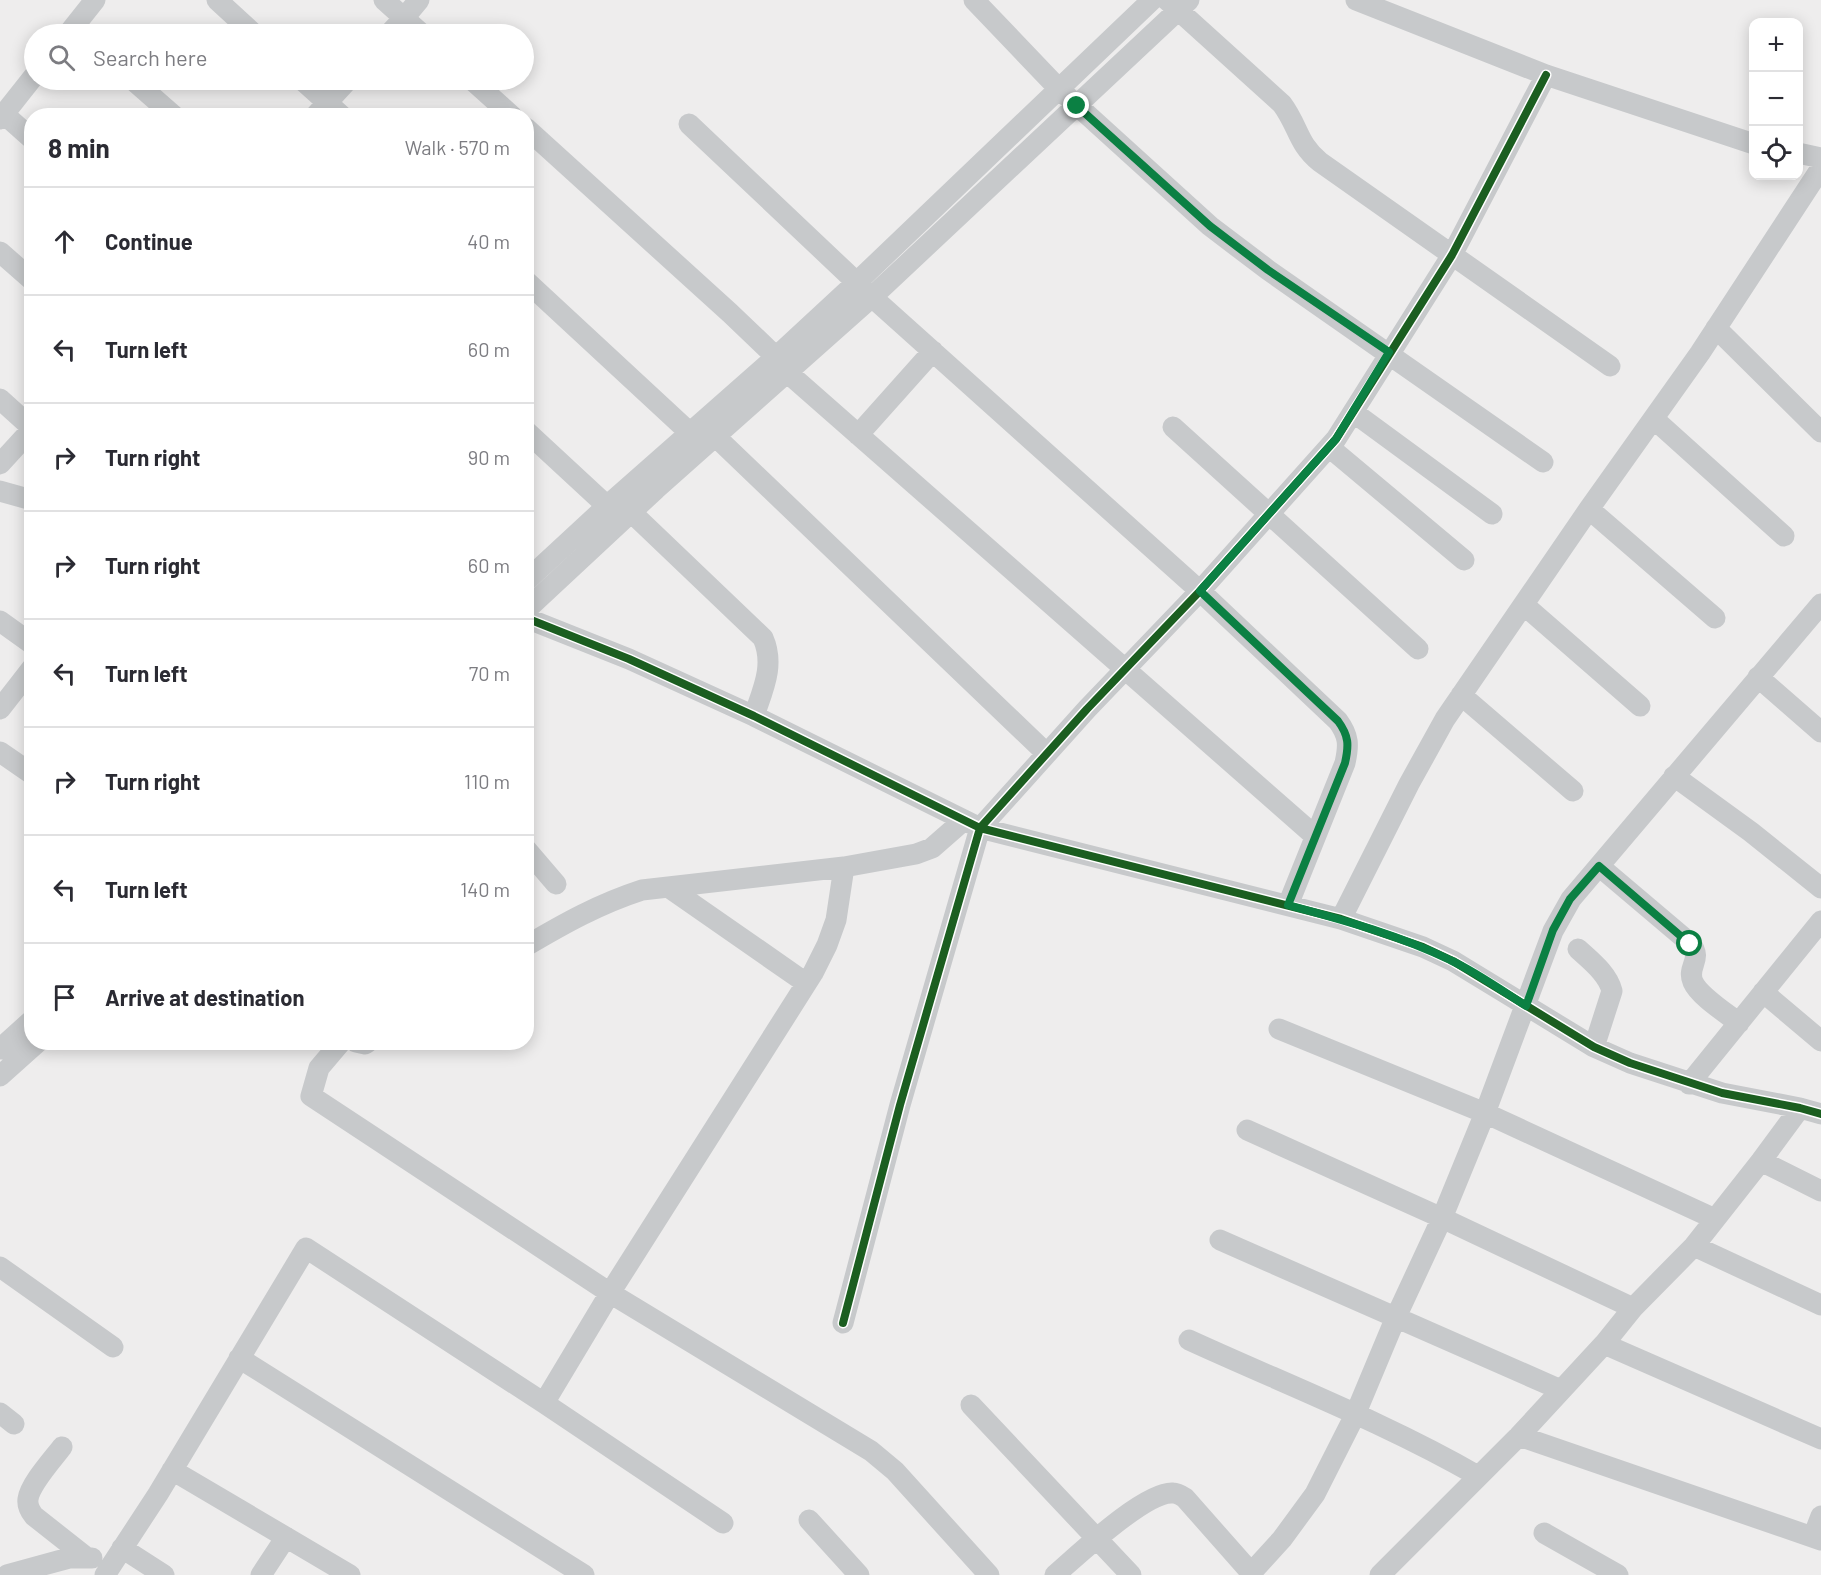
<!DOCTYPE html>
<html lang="en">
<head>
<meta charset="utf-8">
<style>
	body { margin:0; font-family:Barlow,sans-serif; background:#f7f7f7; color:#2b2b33 }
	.controls { position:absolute; right:18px; top:18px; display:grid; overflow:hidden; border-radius:12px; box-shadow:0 3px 15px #0003 }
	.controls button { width:54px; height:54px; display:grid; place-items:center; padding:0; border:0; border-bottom:2px solid #e1e1e2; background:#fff; color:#2b2b33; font:30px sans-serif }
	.stop { position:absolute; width:18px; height:18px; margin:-14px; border:4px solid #0b8043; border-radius:50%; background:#fff }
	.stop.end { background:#0b8043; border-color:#fff; box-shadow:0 2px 6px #0008 }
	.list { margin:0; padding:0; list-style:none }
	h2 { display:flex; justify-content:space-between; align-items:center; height:78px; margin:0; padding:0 24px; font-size:26px }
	h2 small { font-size:20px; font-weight:400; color:#7c7c81 }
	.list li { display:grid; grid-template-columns:39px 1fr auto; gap:18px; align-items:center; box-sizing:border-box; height:108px; padding:0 24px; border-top:2px solid #e1e1e2 }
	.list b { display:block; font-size:22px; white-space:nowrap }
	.list em { font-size:20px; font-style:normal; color:#7c7c81 }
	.icon { flex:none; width:33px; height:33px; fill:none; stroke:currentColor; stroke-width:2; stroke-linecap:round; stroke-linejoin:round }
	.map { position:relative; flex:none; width:1821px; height:1575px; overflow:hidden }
	.search { position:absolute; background:#fff; box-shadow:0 3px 15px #0003; left:24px; top:24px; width:510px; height:66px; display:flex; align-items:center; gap:15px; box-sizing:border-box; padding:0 21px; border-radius:33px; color:#7c7c81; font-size:22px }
	.panel { position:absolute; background:#fff; box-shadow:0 3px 15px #0003; left:24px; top:108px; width:510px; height:942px; border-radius:24px }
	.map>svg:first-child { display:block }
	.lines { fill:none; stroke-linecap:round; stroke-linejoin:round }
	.minor { stroke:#c7c9cb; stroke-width:21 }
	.cycleway-casing { stroke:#fff; stroke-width:11 }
	.cycleway { stroke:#1b5e20; stroke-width:8 }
	.route { stroke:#0b8043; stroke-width:8 }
</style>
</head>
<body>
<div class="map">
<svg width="1821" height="1575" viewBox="0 0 1821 1575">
	<rect width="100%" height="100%" fill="#eeeded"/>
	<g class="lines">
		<!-- minor -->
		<path class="minor" d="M 217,0 L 254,34
			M 384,0 L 404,18 L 419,0
			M 974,0 L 1059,89 L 1210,226 L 1268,270 L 1543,462
			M 1167,0 L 1282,104 C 1299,127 1297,143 1320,162 L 1610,366
			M 1356,0 L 1546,75 L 1754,144
			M 68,34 L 95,0
			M 389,34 L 404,18 L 422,34
			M 133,80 L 174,116
			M 302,80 L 342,116
			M 472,80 L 512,116
			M 4,114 L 32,139
			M 315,116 L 348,80
			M 0,119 L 34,76
			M 689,124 L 872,297 L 1200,591 L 1338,721 C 1349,736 1349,745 1345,763 L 1288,905
			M 526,128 L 730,313 L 776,357
			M 1798,153 L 1821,158
			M 0,252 L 32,280
			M 526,281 L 689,432
			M 1716,328 L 1821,432
			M 788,373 L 1315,836
			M 0,399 L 32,428
			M 1353,412 L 1492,514
			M 1654,419 L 1784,536
			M 1173,427 L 1418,649
			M 526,431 L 607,506
			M 858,435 L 933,351
			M 715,436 L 1046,753
			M 1329,447 L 1464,560
			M 0,464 L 32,429
			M 0,491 L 32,500
			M 1589,509 L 1715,618
			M 631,512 L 763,638 C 775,665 763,689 754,716
			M 526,581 L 607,506 L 776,357 L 857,282 L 1152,0
			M 1524,605 L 1640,706
			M 526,610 L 656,489 L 872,297 L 1189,0
			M 526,618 L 629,659 L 754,716 L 980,828 L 1341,919 L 1423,947 L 1453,961 L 1594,1047 L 1630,1063 L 1722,1093 L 1800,1108 L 1821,1114
			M 0,621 L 32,644
			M 1758,677 L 1821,732
			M 1461,695 L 1573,791
			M 0,709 L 32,668
			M 0,752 L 32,774
			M 1674,776 L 1751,832 L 1821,888
			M 526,849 L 556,884
			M 1599,866 L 1690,943 C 1704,960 1686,966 1693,982 C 1699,996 1726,1013 1739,1023
			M 668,887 L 806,983
			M 1341,919 L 1409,784 L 1445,719 L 1589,509 L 1700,353 L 1821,168
			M 526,946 C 565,923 599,904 642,890 L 844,867 L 916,854 L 932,848 L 964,820
			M 1578,949 C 1591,961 1608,974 1612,991 L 1594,1047
			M 1763,992 L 1821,1041
			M 1279,1029 L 1485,1113 L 1715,1219
			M 341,1042 L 319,1068 L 311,1096 L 610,1293 L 871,1451 L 895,1471 L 989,1575
			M 356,1042 L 365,1044 L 368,1042
			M 0,1049 L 32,1020
			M 0,1076 L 38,1042
			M 1689,1084 L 1821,921
			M 1247,1130 L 1442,1218 L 1633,1308
			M 1761,1161 L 1821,1191
			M 1220,1240 L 1561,1390
			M 1694,1246 L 1821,1305
			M 0,1267 L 113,1347
			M 843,1323 L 900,1105 L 980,828 L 1087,709 L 1200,591 L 1336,439 L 1452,255 L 1546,75
			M 1189,1340 C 1285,1384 1386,1423 1478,1476
			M 1604,1344 L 1821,1439
			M 239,1358 L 584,1575
			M 544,1403 L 610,1293 L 813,973 L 827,945 L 836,920 L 844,867
			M 971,1405 L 1131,1575
			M 0,1413 L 14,1424
			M 1519,1436 L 1821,1540
			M 62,1447 C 53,1459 30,1484 28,1499 C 27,1506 30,1511 34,1516 L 86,1557
			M 172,1470 L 350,1575
			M 809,1520 L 859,1575
			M 1544,1533 L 1618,1575
			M 1813,1537 L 1821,1516
			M 122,1548 L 164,1575
			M 1251,1573 L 1282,1539 L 1315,1494 L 1355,1415 L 1396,1317 L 1442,1218 L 1485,1113 L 1553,931 L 1571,899 L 1821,604
			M 7,1575 L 69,1558 L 92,1558
			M 105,1575 L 158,1494 L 306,1248 L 544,1403 L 723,1523
			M 261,1575 L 286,1537
			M 1055,1575 C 1077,1556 1145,1491 1173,1493 C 1177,1493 1182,1496 1185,1498 L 1253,1575
			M 1380,1575 L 1519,1436 L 1604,1344 L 1633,1308 L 1694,1246 L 1761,1161 L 1800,1108"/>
		<defs>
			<path id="cycleway" d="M 526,618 L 629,659 L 754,716 L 980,828 L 1341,919 L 1423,947 L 1453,961 L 1594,1047 L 1630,1063 L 1722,1093 L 1800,1108 L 1821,1114
				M 843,1323 L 900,1105 L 980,828 L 1087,709 L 1200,591 L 1336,439 L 1452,255 L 1546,75"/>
		</defs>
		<!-- cycleway casing -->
		<use href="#cycleway" class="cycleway-casing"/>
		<!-- cycleway -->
		<use href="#cycleway" class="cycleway"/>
	</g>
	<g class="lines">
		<!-- route -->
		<path class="route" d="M 1077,106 L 1210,226 L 1268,270 L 1389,352 L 1336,439 L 1200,591 L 1338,721 C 1349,736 1349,745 1345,763 L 1288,905 C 1343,920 1399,935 1450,960 C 1476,972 1501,990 1526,1006 L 1553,930 L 1570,899 L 1599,866 L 1690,944"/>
	</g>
</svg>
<div class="controls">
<button>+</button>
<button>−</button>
<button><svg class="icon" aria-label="locate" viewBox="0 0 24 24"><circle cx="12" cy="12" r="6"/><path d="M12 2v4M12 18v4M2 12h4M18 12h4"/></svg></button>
</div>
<div class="stop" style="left:1690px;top:944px"></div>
<div class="stop end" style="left:1077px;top:106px"></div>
<div class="search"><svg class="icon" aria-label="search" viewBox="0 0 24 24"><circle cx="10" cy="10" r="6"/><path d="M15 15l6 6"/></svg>Search here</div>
<section class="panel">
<h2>8 min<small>Walk · 570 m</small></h2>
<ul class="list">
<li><svg class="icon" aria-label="ahead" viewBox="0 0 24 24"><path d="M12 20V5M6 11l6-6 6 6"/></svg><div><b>Continue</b></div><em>40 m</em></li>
<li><svg class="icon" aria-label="left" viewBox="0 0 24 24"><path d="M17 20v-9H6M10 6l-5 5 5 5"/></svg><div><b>Turn left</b></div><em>60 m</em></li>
<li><svg class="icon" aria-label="right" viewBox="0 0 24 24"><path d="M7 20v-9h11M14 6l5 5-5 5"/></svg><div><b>Turn right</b></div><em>90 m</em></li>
<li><svg class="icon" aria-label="right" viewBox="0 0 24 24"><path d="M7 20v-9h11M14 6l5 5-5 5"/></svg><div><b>Turn right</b></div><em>60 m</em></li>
<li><svg class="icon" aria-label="left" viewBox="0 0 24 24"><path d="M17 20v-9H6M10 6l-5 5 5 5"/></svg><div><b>Turn left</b></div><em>70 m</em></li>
<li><svg class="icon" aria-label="right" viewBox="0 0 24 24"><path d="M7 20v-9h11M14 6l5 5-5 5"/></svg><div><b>Turn right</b></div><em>110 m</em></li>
<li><svg class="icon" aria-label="left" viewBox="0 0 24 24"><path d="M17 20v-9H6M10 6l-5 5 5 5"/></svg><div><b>Turn left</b></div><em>140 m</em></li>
<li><svg class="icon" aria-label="arrive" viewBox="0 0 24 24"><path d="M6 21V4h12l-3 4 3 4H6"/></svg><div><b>Arrive at destination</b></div></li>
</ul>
</section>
</div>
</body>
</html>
